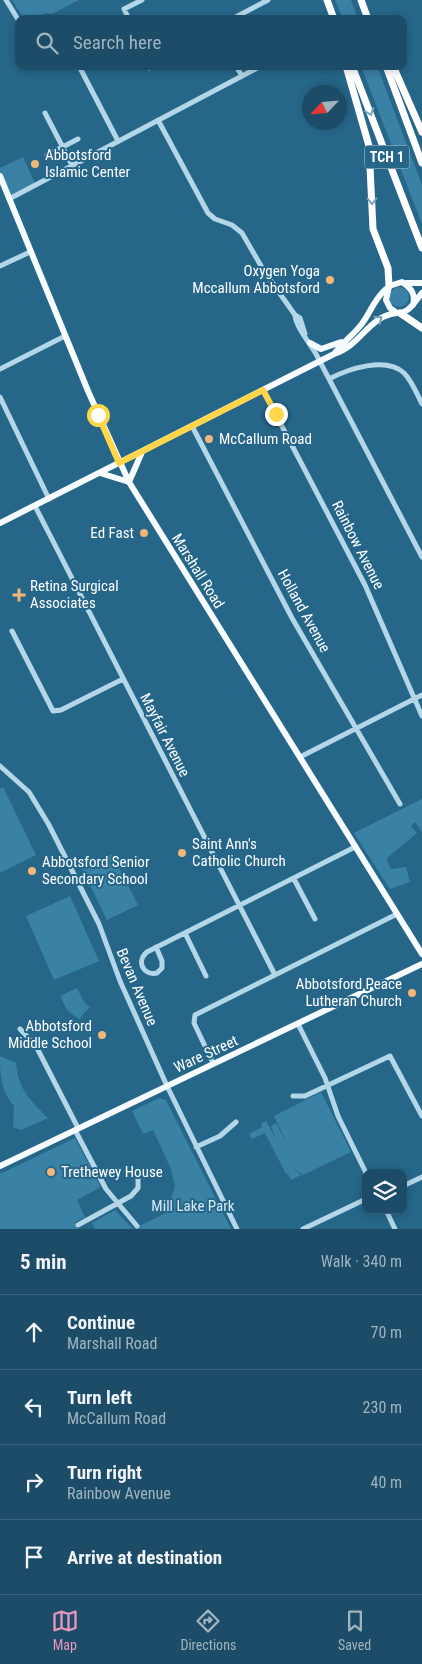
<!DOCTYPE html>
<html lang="en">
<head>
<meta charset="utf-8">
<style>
	body { margin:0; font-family:"Roboto Condensed",sans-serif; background:#295670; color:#f1f3f6 }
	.controls { position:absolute; right:15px; bottom:15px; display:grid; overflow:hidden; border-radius:10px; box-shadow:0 2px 8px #0003 }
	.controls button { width:45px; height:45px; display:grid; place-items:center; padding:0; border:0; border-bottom:1px solid #3a637b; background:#1c4c67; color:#f1f3f6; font:25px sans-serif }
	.compass { position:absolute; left:302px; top:85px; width:45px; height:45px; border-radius:50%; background:#1c4c67; box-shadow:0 2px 8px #0003; rotate:244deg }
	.stop { position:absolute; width:15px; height:15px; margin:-11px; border:4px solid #ffd54a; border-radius:50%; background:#fff }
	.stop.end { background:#ffd54a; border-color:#fff; box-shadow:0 1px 5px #0008 }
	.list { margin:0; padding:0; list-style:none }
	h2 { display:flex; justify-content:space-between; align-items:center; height:65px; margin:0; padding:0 20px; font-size:21px }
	h2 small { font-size:16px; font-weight:400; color:#a0b4c0 }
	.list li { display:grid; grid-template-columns:32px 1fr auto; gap:15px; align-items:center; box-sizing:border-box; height:75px; padding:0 20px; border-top:1px solid #3a637b }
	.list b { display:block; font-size:19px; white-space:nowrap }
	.list p { margin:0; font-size:16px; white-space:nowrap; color:#a0b4c0 }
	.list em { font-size:16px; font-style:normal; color:#a0b4c0 }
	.icon { flex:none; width:28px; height:28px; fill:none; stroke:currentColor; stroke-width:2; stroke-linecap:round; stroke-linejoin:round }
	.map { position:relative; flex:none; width:422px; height:1229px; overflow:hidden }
	.search { position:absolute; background:#1c4c67; box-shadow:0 2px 8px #0003; left:15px; right:15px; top:15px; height:55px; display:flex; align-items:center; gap:12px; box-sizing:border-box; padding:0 18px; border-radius:10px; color:#a0b4c0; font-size:19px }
	.sheet { height:365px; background:#1c4c67 }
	nav { display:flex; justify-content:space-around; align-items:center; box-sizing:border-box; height:70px; border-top:1px solid #3a637b; background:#1c4c67; font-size:14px; color:#a0b4c0 }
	nav a { display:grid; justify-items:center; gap:2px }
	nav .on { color:#e797bd }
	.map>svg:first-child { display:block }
	.green { fill:#3a81a6 }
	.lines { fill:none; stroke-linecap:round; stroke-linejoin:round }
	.minor { stroke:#b3d7e9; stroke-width:5 }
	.major { stroke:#f6fbfe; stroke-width:6 }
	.highway { stroke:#fff; stroke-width:7 }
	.oneway { stroke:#7da3b8 }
	.oneway2 { stroke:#79a2b8 }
	.route { stroke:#ffd54a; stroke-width:6 }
	.poi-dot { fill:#f2b678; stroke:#266689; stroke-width:2 }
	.labels { text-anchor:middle; stroke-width:4; stroke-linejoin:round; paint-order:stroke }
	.shield { fill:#266689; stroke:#bed1dc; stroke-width:1 }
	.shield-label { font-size:14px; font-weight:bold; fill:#fff }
	.poi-label { font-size:15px; fill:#fff; stroke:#266689; text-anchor:start }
	.street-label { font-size:15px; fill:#fff; stroke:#266689 }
	.park-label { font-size:15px; fill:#d7ecf7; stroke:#266689 }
</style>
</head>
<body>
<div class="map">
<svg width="422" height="1229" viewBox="0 0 422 1229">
	<rect width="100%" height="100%" fill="#266689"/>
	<!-- green -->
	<path class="green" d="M 12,0 L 79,0 L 52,14 L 46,13 L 33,19 L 24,19 Z
		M 335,0 L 351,0 L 358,19 L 343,19 Z
		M 361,66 L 377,66 L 422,185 L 422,224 Z
		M 23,157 L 35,183 L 9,197 L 0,175 L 0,168 Z
		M389 297a10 10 0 1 1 20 0a10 10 0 1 1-20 0Z
		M 3,787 L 36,855 L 0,873 L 0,789 Z
		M 422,799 L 422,832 L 415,822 L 411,826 L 417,833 L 386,859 L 391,869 L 406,867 L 410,882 L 390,889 L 354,833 Z
		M 112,854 L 138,905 L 107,920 L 82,869 Z
		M 70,896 L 99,961 L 54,980 L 26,916 Z
		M 77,988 L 84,1002 L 90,1007 L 79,1019 L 67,1010 L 60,996 Z
		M 0,1056 L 16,1063 C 18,1089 30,1100 48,1118 L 21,1130 L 13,1127 L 14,1106 C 1,1091 0,1076 0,1056 Z
		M 321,1092 L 351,1152 L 303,1175 L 291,1167 L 301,1175 L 291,1180 L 288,1174 L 286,1174 L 265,1133 L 252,1139 L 249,1134 L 262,1127 L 261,1123 L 266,1121 L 275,1137 L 271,1126 L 276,1123 L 289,1148 L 274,1116 Z
		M 159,1098 L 166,1100 L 231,1229 L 95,1229 L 92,1223 L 115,1210 L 133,1229 L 166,1213 L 175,1187 L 171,1169 L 153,1130 L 143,1134 L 132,1111 Z
		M 75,1138 L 101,1187 L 77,1200 L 85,1217 L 75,1222 L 78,1229 L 0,1229 L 0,1174 Z"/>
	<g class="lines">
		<!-- minor -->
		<path class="minor" d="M 6,0 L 19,21
			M 43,19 L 51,19
			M 129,19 L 124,9 L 142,0
			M 232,19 L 268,0
			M 79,66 L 118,141
			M 236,66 L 242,76
			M 149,68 L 149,66
			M 45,113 L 72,165
			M 158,120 L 208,213 L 215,219 L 232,225 L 242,233 L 264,271 L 295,315 L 300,318 L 305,334
			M 47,155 L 78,139
			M 9,199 L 261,66
			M 0,266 L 30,252
			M 295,315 C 296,327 309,342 316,354 L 422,557
			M 0,369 L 65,336
			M 329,379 C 348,369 386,356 404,373 C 412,381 417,394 422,404
			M 263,390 L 365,585 L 422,716
			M 0,397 L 49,499
			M 192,426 L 292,618 L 400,804
			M 35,506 L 275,975
			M 12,631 L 53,711 L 61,710 L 123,679
			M 300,757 L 422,695
			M 0,766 L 29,792 L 49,825 L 99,924 L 120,981 L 167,1086 L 237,1229
			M 294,879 L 315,919
			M 185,933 L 206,976
			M 156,947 L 162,961 L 162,968 L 157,973 C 143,976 136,961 147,952 L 355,847
			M 298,1024 L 325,1078 L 338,1116 L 366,1173
			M 20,1029 L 36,1046 L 78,1128
			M 213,1063 L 194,1023 L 195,1015 L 397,914
			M 293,1096 L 305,1096 L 390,1056 L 422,1116
			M 75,1130 L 106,1189 L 137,1226
			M 196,1147 L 220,1136 L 236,1122
			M 403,1186 L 422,1177
			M 386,1210 L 395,1229
			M 78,1225 L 131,1196 L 138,1188 L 138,1172
			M 303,1229 L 366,1199"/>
		<!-- major -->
		<path class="major" d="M 0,176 L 88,391 L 129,482 L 422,954
			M 406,283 L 422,283
			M 413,305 C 416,294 411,288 402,282 L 389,286 L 386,300 L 390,308 L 397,313 C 410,313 414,302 422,293
			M 310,343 L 321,349 L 341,342
			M 334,354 C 342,343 353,335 361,325 C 371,312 374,299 386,289
			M 100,473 L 129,482
			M 129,482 L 142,452
			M 0,523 L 334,354 C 362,345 368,316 397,313
			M 0,1166 L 422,964"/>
		<!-- highway -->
		<path class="highway" d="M 327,0 L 334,19
			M 361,0 L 368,19
			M 346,66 L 369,146 L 373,229 L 388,268 L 389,286
			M 352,66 L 422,248
			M 386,66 L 422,163
			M 393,66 L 422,132
			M 400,313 L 422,328"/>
	</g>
	<!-- one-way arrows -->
	<defs><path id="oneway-chevron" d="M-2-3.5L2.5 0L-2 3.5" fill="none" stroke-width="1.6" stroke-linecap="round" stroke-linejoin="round" transform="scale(1.25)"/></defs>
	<g class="oneway">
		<use href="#oneway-chevron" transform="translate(370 112) rotate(69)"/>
		<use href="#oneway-chevron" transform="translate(372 201) rotate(89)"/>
	</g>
	<use class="oneway2" href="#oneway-chevron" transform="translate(379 319) rotate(-36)"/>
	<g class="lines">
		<!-- route -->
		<path class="route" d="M 98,415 L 119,463 L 263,390 L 276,414"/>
	</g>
	<!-- markers -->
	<g class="poi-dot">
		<circle cx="35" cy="164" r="5"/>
		<circle cx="330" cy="280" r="5"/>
		<circle cx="209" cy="439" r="5"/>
		<circle cx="144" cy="533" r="5"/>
		<path d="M16.5 587.5h5v5h5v5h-5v5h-5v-5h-5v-5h5z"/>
		<circle cx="182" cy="853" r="5"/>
		<circle cx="32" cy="871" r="5"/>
		<circle cx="412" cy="993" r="5"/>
		<circle cx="102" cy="1035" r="5"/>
		<circle cx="51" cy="1172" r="5"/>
	</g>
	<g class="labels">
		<!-- shield labels -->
		<rect class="shield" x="364.5" y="145.5" width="45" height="23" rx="4"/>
		<g class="shield-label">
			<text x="387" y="162">TCH 1</text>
		</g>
		<!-- poi labels -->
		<g class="poi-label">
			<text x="45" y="160">Abbotsford<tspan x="45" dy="17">Islamic Center</tspan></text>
			<text x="320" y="276" text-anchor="end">Oxygen Yoga<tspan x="320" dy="17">Mccallum Abbotsford</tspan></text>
			<text x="219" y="444">McCallum Road</text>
			<text x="134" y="538" text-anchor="end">Ed Fast</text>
			<text x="30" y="591">Retina Surgical<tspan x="30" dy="17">Associates</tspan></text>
			<text x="192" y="849">Saint Ann's<tspan x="192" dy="17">Catholic Church</tspan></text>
			<text x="42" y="867">Abbotsford Senior<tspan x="42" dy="17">Secondary School</tspan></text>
			<text x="402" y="989" text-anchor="end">Abbotsford Peace<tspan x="402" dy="17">Lutheran Church</tspan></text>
			<text x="92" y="1031" text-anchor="end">Abbotsford<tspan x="92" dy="17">Middle School</tspan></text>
			<text x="61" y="1177">Trethewey House</text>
		</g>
		<!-- street labels -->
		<g class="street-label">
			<text transform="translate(358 545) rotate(63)" y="5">Rainbow Avenue</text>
			<text transform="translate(198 571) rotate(58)" y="5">Marshall Road</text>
			<text transform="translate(304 611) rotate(61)" y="5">Holland Avenue</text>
			<text transform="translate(165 735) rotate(63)" y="5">Mayfair Avenue</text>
			<text transform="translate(137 987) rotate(67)" y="5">Bevan Avenue</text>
			<text transform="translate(206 1054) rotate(-25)" y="5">Ware Street</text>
		</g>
		<!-- park labels -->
		<g class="park-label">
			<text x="193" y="1211">Mill Lake Park</text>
		</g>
	</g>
</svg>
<div class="controls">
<button><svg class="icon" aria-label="layers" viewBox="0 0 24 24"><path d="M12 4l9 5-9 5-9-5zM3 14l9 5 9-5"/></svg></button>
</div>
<svg class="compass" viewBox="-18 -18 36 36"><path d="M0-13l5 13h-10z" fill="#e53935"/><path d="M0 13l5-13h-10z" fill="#a0b4c0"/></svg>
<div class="stop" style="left:98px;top:415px"></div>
<div class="stop end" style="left:276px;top:414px"></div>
<div class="search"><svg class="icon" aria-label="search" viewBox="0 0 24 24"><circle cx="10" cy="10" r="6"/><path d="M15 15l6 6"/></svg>Search here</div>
</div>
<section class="sheet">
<h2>5 min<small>Walk · 340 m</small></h2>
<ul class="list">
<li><svg class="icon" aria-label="ahead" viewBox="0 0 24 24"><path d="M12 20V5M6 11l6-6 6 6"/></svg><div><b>Continue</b><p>Marshall Road</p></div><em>70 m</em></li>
<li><svg class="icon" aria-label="left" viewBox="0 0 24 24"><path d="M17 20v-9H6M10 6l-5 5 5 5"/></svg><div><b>Turn left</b><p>McCallum Road</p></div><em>230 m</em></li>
<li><svg class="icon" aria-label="right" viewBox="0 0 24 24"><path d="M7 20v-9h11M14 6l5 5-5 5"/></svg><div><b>Turn right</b><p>Rainbow Avenue</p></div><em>40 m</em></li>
<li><svg class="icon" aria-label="arrive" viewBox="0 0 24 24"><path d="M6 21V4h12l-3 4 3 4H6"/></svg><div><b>Arrive at destination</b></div></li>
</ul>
</section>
<nav>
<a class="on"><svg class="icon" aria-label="map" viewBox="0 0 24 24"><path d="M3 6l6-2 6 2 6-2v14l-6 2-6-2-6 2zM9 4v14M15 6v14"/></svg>Map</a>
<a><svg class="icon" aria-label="directions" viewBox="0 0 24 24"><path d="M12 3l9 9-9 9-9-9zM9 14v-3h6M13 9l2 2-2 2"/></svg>Directions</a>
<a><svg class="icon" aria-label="saved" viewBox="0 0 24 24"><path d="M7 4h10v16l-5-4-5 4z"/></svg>Saved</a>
</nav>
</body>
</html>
